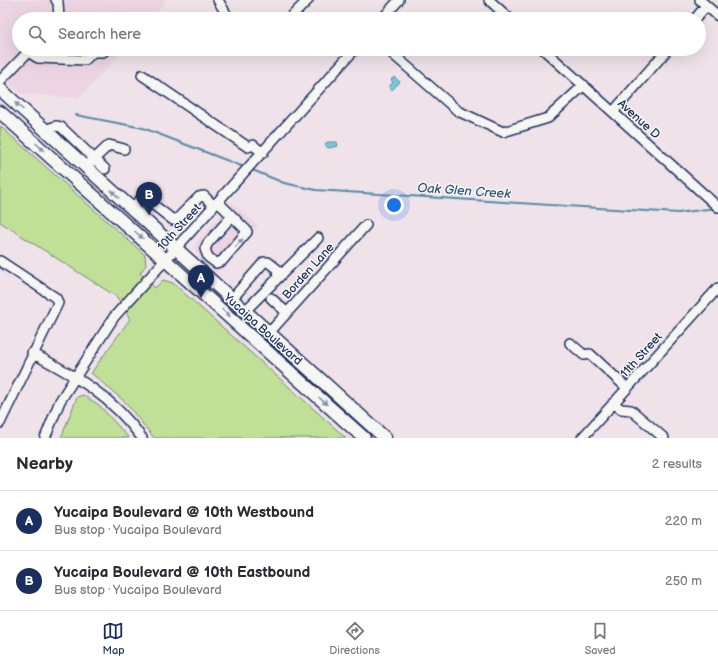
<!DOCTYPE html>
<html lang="en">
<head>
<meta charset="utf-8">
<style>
	body { margin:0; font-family:"Balsamiq Sans",sans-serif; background:#f7f7f7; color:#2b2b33 }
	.you { position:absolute; left:394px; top:205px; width:14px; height:14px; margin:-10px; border:3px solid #fff; border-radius:50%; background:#1a73e8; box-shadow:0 0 0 6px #1a73e833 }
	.badge { display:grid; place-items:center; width:26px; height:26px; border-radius:50%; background:#1b2f5e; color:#fff; font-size:13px; font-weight:700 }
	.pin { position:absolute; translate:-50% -33px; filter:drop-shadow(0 1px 2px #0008) }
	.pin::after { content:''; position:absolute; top:21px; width:14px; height:12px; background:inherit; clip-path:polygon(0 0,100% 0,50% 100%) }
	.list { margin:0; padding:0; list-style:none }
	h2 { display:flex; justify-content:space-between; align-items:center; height:52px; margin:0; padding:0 16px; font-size:17px }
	h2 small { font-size:13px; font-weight:400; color:#7c7c81 }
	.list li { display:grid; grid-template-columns:26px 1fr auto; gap:12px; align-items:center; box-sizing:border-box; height:60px; padding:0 16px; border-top:1px solid #e1e1e2 }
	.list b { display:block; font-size:15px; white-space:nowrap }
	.list p { margin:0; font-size:13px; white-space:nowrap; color:#7c7c81 }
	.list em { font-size:13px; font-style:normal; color:#7c7c81 }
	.icon { flex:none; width:22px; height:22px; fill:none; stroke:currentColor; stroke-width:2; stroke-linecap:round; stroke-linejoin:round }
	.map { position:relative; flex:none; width:718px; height:438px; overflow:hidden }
	.search { position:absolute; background:#fff; box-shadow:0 4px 16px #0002; left:12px; right:12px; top:12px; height:44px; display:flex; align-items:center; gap:10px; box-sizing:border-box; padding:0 14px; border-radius:22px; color:#7c7c81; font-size:15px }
	.sheet { height:172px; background:#fff }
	nav { display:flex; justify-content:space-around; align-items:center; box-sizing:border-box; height:56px; border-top:1px solid #e1e1e2; background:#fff; font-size:11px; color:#7c7c81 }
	nav a { display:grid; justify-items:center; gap:2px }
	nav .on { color:#1b2f5e }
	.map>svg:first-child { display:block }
	.built { fill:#ecd4e3 }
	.green { fill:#c0df97; stroke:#6e877a }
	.water { fill:#7ac8d7; stroke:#548ba7 }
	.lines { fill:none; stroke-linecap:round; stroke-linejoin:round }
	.stream { stroke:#548ba7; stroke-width:2 }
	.minor-casing { stroke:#1b2f5e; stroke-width:12 }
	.major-casing { stroke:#1b2f5e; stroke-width:15 }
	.minor { stroke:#f6f6f2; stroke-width:9 }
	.major { stroke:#f6f6f2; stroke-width:12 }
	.oneway { fill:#8892a8 }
	.labels { text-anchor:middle; stroke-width:3; stroke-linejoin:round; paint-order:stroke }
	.street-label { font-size:12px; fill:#1b2f5e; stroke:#f6f6f2 }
	.water-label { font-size:13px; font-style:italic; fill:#33557c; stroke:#f6f6f2 }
</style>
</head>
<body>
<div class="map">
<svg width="718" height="438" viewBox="0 0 718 438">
	<rect width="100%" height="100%" fill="#f0e2e9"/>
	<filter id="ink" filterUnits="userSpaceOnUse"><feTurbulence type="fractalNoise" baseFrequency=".025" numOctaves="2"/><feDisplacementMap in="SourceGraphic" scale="8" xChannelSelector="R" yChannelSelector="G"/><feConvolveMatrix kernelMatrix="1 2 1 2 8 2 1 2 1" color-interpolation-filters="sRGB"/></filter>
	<g filter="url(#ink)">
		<!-- built -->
		<path class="built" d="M 0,0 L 167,0 L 151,19 L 19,19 L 19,49 L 124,49 L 80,98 L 21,94 L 0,75 Z
			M 232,203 L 258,226 L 217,272 L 200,259 L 194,248 L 196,243 Z"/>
		<!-- green -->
		<path class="green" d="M 0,126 L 145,255 L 146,265 L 140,273 L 155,288 L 163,280 L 173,283 L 346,438 L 154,438 L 125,402 L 91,373 L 130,319 L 117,297 L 0,222 Z
			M 83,395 L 99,405 L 129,438 L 61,438 L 77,397 Z"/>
		<!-- water -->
		<path class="water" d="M 394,77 L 400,82 L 392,90 L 389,87 L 393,82 L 391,80 Z
			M 327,142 L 337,142 L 338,146 L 328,148 L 325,144 Z"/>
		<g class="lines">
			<!-- stream -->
			<path class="stream" d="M 76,115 L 143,128 L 244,167
				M 250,169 L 284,183 L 316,190 L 678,213 L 715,208"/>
			<defs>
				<path id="minor" d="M 56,0 L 58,2 L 59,19
					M 218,0 L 229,19
					M 489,0 L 510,19
					M 700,0 L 718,16
					M 289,19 L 308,0
					M 382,19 L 399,0
					M 695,19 L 706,6
					M 387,49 L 458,111 L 503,132 L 548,118 L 584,85
					M 543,49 L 718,207
					M 93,52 L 103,52 L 107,49
					M 142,75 L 248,147 L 253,145 L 263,153
					M 0,81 L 28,52 L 38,58 L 85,60 L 93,52 L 90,49
					M 613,112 L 668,49
					M 45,130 L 56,126 L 61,127 L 105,169
					M 90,163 L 109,145 L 124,149
					M 218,202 L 246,230 L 247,232 L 222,261 L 216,263 L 208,257 L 205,249 L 208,243 L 232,216
					M 131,208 L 141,199 L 146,199 L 173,220 L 178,218 L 199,197 L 204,196 L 214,206
					M 0,261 L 56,298 L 58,303 L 0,423
					M 271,298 L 287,313
					M 231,300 L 264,262 L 268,262 L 277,269 L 278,277
					M 244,312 L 318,238
					M 268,334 L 366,225
					M 570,343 L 584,355 L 590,354 L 627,388
					M 32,353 C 77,377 112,396 142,438
					M 613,403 L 621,409 L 631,410 L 664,438
					M 45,438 L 60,401 L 114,317 L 355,49
					M 582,438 L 718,288"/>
				<path id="major" d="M 0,89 L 385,438
					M 0,112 L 364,438"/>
			</defs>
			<!-- minor casing -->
			<use href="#minor" class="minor-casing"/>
			<!-- major casing -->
			<use href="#major" class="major-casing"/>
			<!-- minor -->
			<use href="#minor" class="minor"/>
			<!-- major -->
			<use href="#major" class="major"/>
		</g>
		<!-- one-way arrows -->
		<defs><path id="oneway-solid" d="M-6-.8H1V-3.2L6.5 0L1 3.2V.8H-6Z"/></defs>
		<g class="oneway">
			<use href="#oneway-solid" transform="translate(19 106) rotate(-138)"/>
			<use href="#oneway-solid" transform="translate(40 147) rotate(42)"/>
			<use href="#oneway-solid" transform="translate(115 194) rotate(-137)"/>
			<use href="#oneway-solid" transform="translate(139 235) rotate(42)"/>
			<use href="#oneway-solid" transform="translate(239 243) rotate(-47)"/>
			<use href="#oneway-solid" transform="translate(226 313) rotate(42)"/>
			<use href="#oneway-solid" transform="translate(323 401) rotate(42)"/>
		</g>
	</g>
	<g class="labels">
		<!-- street labels -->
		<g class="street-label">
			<text transform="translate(639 119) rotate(42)" y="4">Avenue D</text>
			<text transform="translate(179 227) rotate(-48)" y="4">10th Street</text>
			<text transform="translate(308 271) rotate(-48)" y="4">Borden Lane</text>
			<text transform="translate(263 329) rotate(42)" y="4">Yucaipa Boulevard</text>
			<text transform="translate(641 355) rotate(-48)" y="4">11th Street</text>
		</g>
		<!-- water labels -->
		<g class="water-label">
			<text transform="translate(464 190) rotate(4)" y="5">Oak Glen Creek</text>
		</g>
	</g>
</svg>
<div class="you"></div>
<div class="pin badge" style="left:201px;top:298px">A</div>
<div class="pin badge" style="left:149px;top:215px">B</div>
<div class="search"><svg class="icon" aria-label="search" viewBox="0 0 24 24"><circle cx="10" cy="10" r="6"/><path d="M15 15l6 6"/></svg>Search here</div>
</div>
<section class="sheet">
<h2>Nearby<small>2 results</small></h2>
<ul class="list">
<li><span class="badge">A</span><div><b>Yucaipa Boulevard @ 10th Westbound</b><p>Bus stop · Yucaipa Boulevard</p></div><em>220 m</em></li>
<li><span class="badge">B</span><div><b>Yucaipa Boulevard @ 10th Eastbound</b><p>Bus stop · Yucaipa Boulevard</p></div><em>250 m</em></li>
</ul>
</section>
<nav>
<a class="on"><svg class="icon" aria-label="map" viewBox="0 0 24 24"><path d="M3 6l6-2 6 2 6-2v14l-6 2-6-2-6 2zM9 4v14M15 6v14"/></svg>Map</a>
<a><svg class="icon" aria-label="directions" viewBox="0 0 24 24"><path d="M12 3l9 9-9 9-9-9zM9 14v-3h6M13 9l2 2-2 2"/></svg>Directions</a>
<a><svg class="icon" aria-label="saved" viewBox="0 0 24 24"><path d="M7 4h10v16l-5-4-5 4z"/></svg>Saved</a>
</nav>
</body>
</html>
